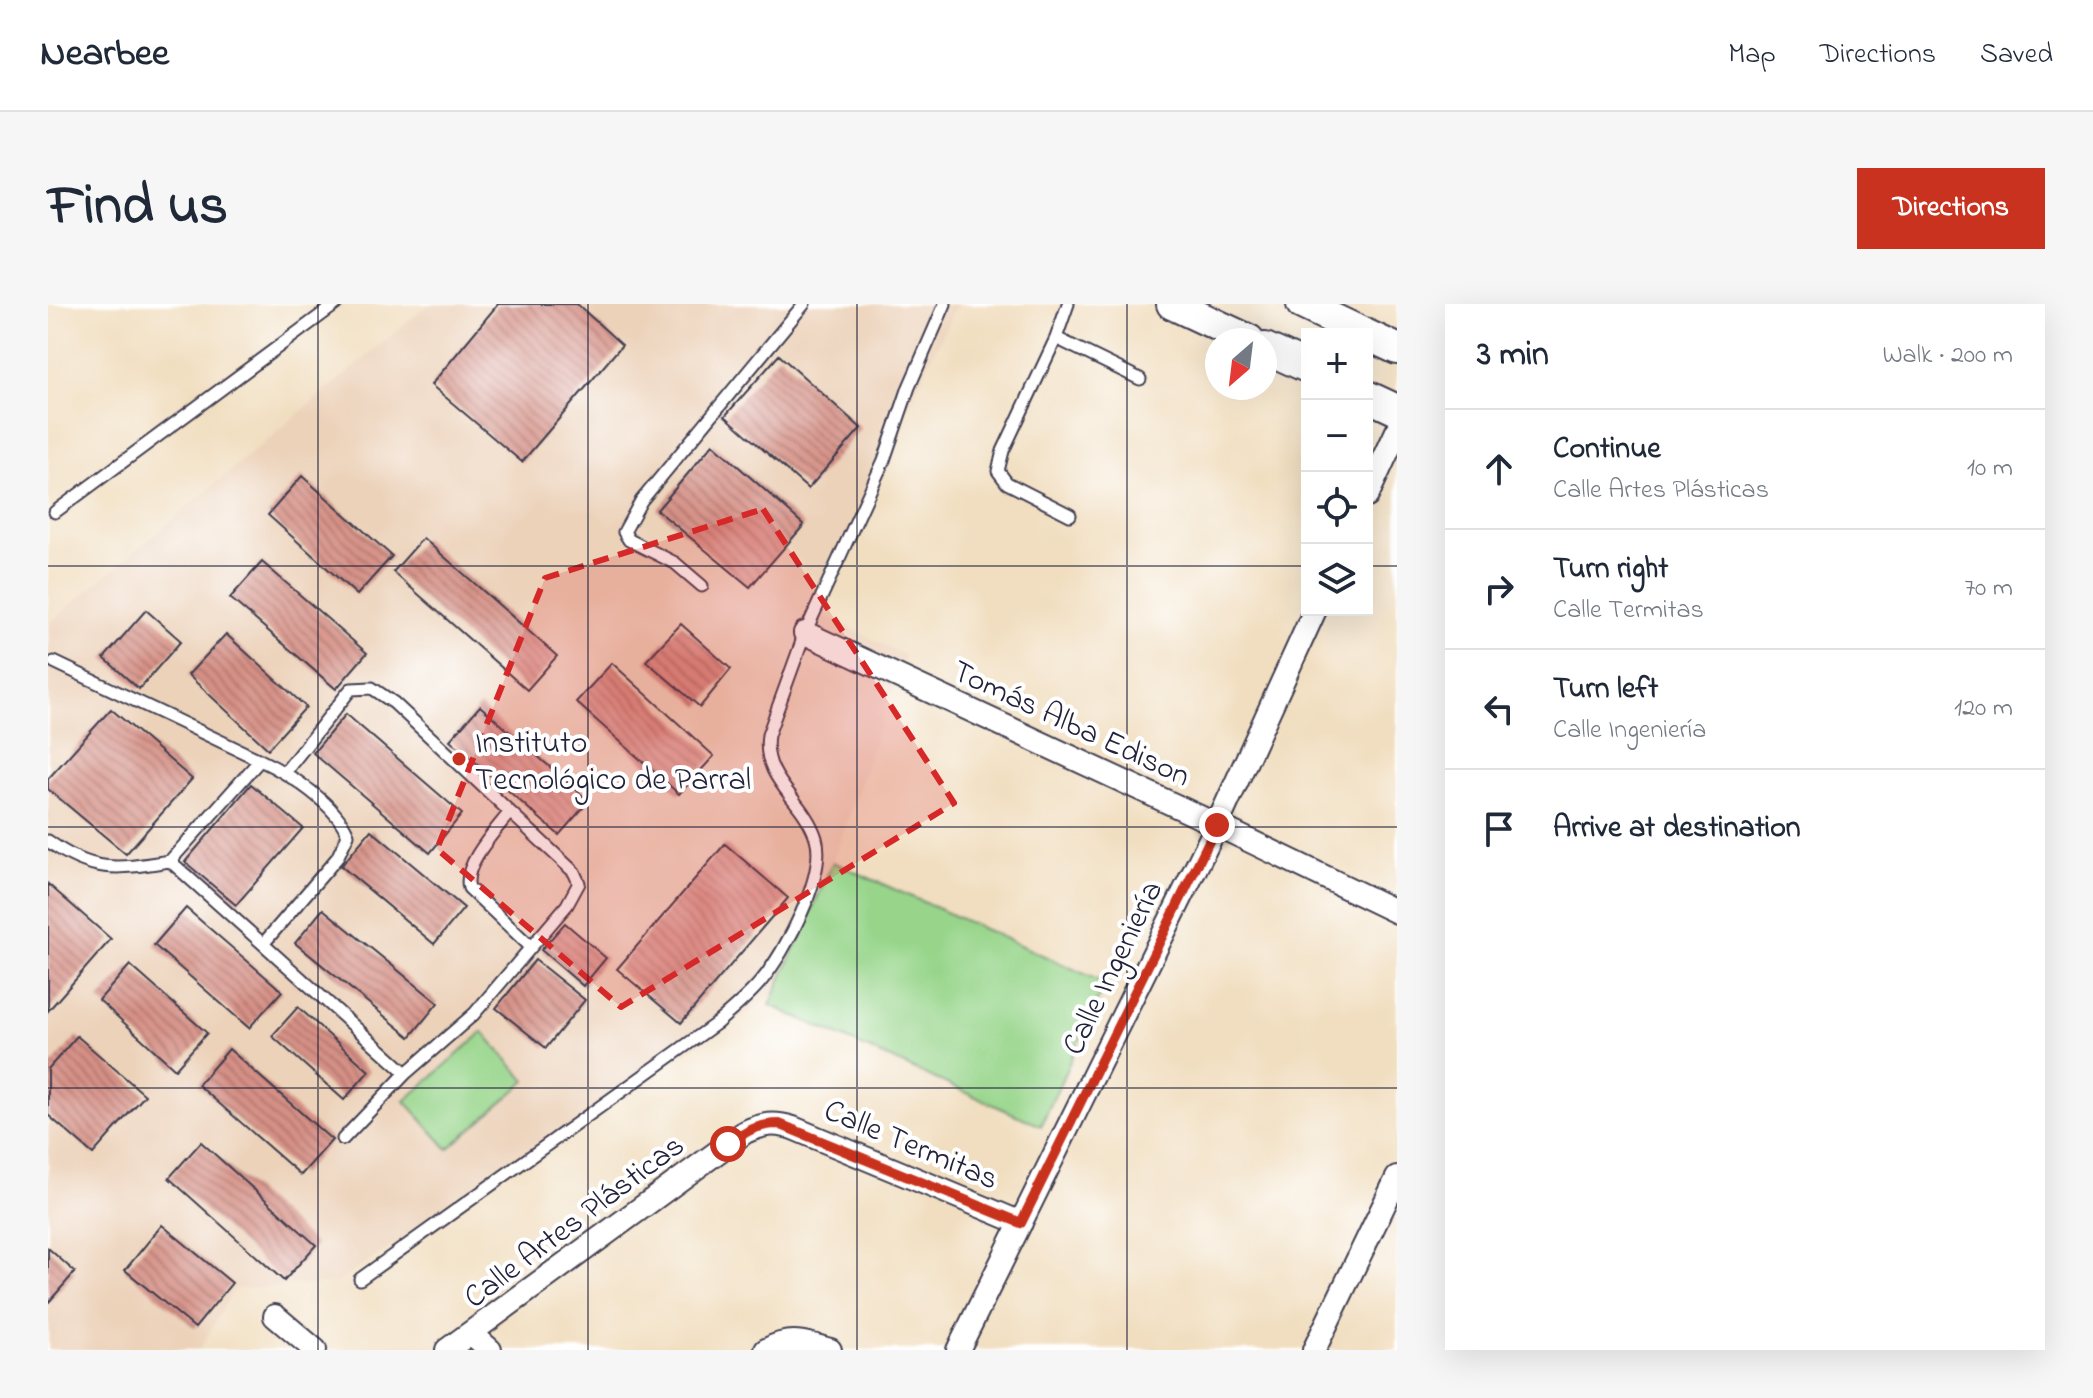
<!DOCTYPE html>
<html lang="en">
<head>
<meta charset="utf-8">
<style>
	body { margin:0; font-family:"Indie Flower",sans-serif; background:#f6f6f7; color:#1f2937 }
	.controls { position:absolute; right:24px; top:24px; display:grid; overflow:hidden; border-radius:0px; box-shadow:0 8px 32px #0002 }
	.controls button { width:72px; height:72px; display:grid; place-items:center; padding:0; border:0; border-bottom:2px solid #e0e1e3; background:#fff; color:#1f2937; font:40px sans-serif }
	.compass { position:absolute; left:1157px; top:24px; width:72px; height:72px; border-radius:50%; background:#fff; box-shadow:0 8px 32px #0002; rotate:208deg }
	.stop { position:absolute; width:24px; height:24px; margin:-18px; border:6px solid #c8321e; border-radius:50%; background:#fff }
	.stop.end { background:#c8321e; border-color:#fff; box-shadow:0 2px 8px #0008 }
	.list { margin:0; padding:0; list-style:none }
	h2 { display:flex; justify-content:space-between; align-items:center; height:104px; margin:0; padding:0 32px; font-size:34px }
	h2 small { font-size:26px; font-weight:400; color:#747a83 }
	.list li { display:grid; grid-template-columns:52px 1fr auto; gap:24px; align-items:center; box-sizing:border-box; height:120px; padding:0 32px; border-top:2px solid #e0e1e3 }
	.list b { display:block; font-size:30px; white-space:nowrap }
	.list p { margin:0; font-size:26px; white-space:nowrap; color:#747a83 }
	.list em { font-size:26px; font-style:normal; color:#747a83 }
	.icon { flex:none; width:44px; height:44px; fill:none; stroke:currentColor; stroke-width:2; stroke-linecap:round; stroke-linejoin:round }
	.map { position:relative; flex:none; width:1349px; height:1046px; overflow:hidden; border-radius:0px }
	header { display:flex; align-items:center; gap:48px; box-sizing:border-box; height:112px; padding:0 40px; background:#fff; border-bottom:2px solid #e0e1e3 }
	header strong { font-size:38px }
	nav { display:flex; gap:44px; margin-inline-start:auto; font-size:28px }
	.intro { display:flex; align-items:center; justify-content:space-between; box-sizing:border-box; height:192px; padding:0 48px }
	h1 { margin:0; font-size:56px }
	.button { padding:20px 36px; border-radius:0px; background:#c8321e; color:#fff; font-size:28px; font-weight:700 }
	main { display:flex; gap:48px; padding:0 48px }
	aside { flex:1; background:#fff; border-radius:0px; box-shadow:0 8px 32px #0002 }
	.map>svg:first-child { display:block }
	.built { fill:#ecd2b9 }
	.grass { fill:#98d58b; stroke:#5d7c63; stroke-width:2 }
	.building { fill:url(#building-back-hatch) }
	.lines { fill:none; stroke-linecap:round; stroke-linejoin:round }
	.service-casing { stroke:#413e4f; stroke-width:15 }
	.minor-casing { stroke:#413e4f; stroke-width:26 }
	.secondary-casing { stroke:#413e4f; stroke-width:34 }
	.service { stroke:#fff; stroke-width:11 }
	.minor { stroke:#fff; stroke-width:22 }
	.secondary { stroke:#fff; stroke-width:30 }
	.route { stroke:#c8321e; stroke-width:10 }
	.marked { fill:#d62828; fill-opacity:0.2; stroke:#d62828; stroke-width:6; stroke-dasharray:16 10; stroke-linejoin:round }
	.grid { fill:none; stroke:#22223b; stroke-width:2; stroke-opacity:0.55 }
	.poi-dot { fill:#c8321e; stroke:#fff; stroke-width:3 }
	.labels { text-anchor:middle; stroke-width:8; stroke-linejoin:round; paint-order:stroke }
	.street-label { font-size:32px; fill:#22223b; stroke:#fff }
	.poi-label { font-size:32px; fill:#22223b; stroke:#fff; text-anchor:start }
</style>
</head>
<body>
<header>
<strong>Nearbee</strong>
<nav><a>Map</a><a>Directions</a><a>Saved</a></nav>
</header>
<div class="intro"><h1>Find us</h1><a class="button">Directions</a></div>
<main>
<div class="map">
<svg width="1349" height="1046" viewBox="0 0 1349 1046">
	<defs>
		<pattern id="building-back-hatch" width="6" height="6" patternUnits="userSpaceOnUse" patternTransform="scale(2)"><rect width="6" height="6" fill="#d69085"/><path d="M-1 5l2 2M0 0l6 6M5-1l2 2" fill="none" stroke="#ad756e"/></pattern>
	</defs>
	<rect width="100%" height="100%" fill="#fff"/>
	<filter id="ink" filterUnits="userSpaceOnUse"><feTurbulence type="fractalNoise" baseFrequency=".0125" numOctaves="2"/><feDisplacementMap in="SourceGraphic" scale="16" xChannelSelector="R" yChannelSelector="G"/><feConvolveMatrix kernelMatrix="1 2 1 2 8 2 1 2 1" color-interpolation-filters="sRGB"/></filter>
	<filter id="wash" filterUnits="userSpaceOnUse"><feTurbulence type="fractalNoise" baseFrequency=".006" numOctaves="4" result="noise"/><feDisplacementMap in="SourceGraphic" scale="32" xChannelSelector="R" yChannelSelector="G"/><feGaussianBlur stdDeviation="1.8" result="paint"/><feColorMatrix in="noise" values="0 0 0 0 0 0 0 0 0 0 0 0 0 0 0 0 0 1.4 0 .05"/><feComposite in="paint" operator="in"/></filter>
	<g filter="url(#wash)">
		<rect width="100%" height="100%" fill="#f1dec0"/>
		<!-- built -->
		<path class="built" d="M 381,0 L 909,0 L 764,306 L 857,351 L 785,558 L 725,692 L 288,979 L 186,985 L 151,1046 L 0,1046 L 0,320 Z"/>
		<!-- grass -->
		<path class="grass" d="M 785,558 L 1057,679 L 993,822 L 722,701 Z
			M 435,728 L 478,777 L 400,845 L 357,797 Z"/>
		<g id="blocks">
			<!-- building -->
			<path class="building" d="M 450,0 L 529,0 L 574,41 L 474,158 L 383,81 Z
				M 731,51 L 813,124 L 760,185 L 677,112 Z
				M 665,140 L 756,221 L 702,283 L 609,206 Z
				M 254,172 L 344,252 L 309,291 L 220,211 Z
				M 375,234 L 509,352 L 479,386 L 345,268 Z
				M 214,258 L 319,349 L 288,385 L 182,294 Z
				M 98,306 L 133,337 L 91,385 L 56,354 Z
				M 633,320 L 683,365 L 652,403 L 598,357 Z
				M 178,330 L 258,403 L 220,445 L 140,371 Z
				M 564,359 L 666,452 L 631,490 L 528,398 Z
				M 432,402 L 541,497 L 511,531 L 402,436 Z
				M 63,405 L 144,475 L 78,550 L 0,485 L 0,475 Z
				M 298,410 L 414,510 L 382,549 L 265,449 Z
				M 203,480 L 255,524 L 188,601 L 137,558 Z
				M 323,526 L 416,604 L 386,640 L 293,562 Z
				M 677,540 L 740,594 L 633,719 L 569,665 Z
				M 0,580 L 63,635 L 0,707 Z
				M 138,604 L 234,687 L 201,724 L 106,641 Z
				M 275,605 L 390,699 L 362,733 L 247,639 Z
				M 517,619 L 558,654 L 535,682 L 493,646 Z
				M 487,656 L 537,696 L 498,744 L 448,704 Z
				M 82,661 L 159,729 L 127,765 L 51,696 Z
				M 250,703 L 321,767 L 296,796 L 224,732 Z
				M 29,732 L 97,791 L 45,850 L 0,811 L 0,765 Z
				M 181,745 L 284,836 L 253,871 L 150,781 Z
				M 153,838 L 268,941 L 236,977 L 121,874 Z
				M 114,921 L 184,979 L 147,1024 L 77,966 Z
				M 0,944 L 27,968 L 0,999 Z"/>
		</g>
	</g>
	<g filter="url(#ink)">
		<use href="#blocks" fill-opacity="0" stroke="#413e4f" stroke-width="2"/>
		<g class="lines">
			<defs>
				<path id="service" d="M 1020,0 L 1008,34 L 955,147 L 950,167 L 959,179 L 1022,211
					M 1008,34 L 1092,75
					M 7,208 L 288,0
					M 654,282 L 627,259 L 581,236 L 576,228 L 593,197 L 756,0
					M 212,456 C 242,470 288,500 300,531 L 289,554 L 215,640 L 358,769 L 295,835
					M 237,468 L 303,385 L 324,384 L 346,399 L 526,568 L 531,579 L 519,601 L 426,710 L 358,769
					M 462,508 C 448,526 414,561 421,584 L 483,643
					M 0,537 C 45,570 70,565 122,557 L 212,456 L 6,358
					M 122,557 L 215,640
					M 312,975 L 669,719 C 685,705 701,692 714,676 C 737,648 779,571 768,534 C 756,495 713,476 720,431 L 757,329 L 836,156 L 861,83 L 897,0"/>
				<path id="minor" d="M 1319,192 L 1349,127
					M 757,329 L 1169,521 L 1349,608
					M 227,1012 L 267,1046
					M 424,1030 L 442,1046
					M 399,1046 L 697,828 C 715,820 726,818 745,824 L 973,919
					M 718,1046 C 741,1033 757,1038 782,1046
					M 910,1046 L 1169,521 L 1267,306
					M 1266,1046 L 1349,874"/>
				<path id="secondary" d="M 1124,0 L 1201,36
					M 1254,0 L 1317,30
					M 1319,31 L 1349,45
					M 1217,44 L 1259,63
					M 1319,92 L 1349,106"/>
			</defs>
			<!-- service casing -->
			<use href="#service" class="service-casing"/>
			<!-- minor casing -->
			<use href="#minor" class="minor-casing"/>
			<!-- secondary casing -->
			<use href="#secondary" class="secondary-casing"/>
			<!-- service -->
			<use href="#service" class="service"/>
			<!-- minor -->
			<use href="#minor" class="minor"/>
			<!-- secondary -->
			<use href="#secondary" class="secondary"/>
		</g>
	</g>
	<g class="lines" filter="url(#ink)">
		<!-- route -->
		<path class="route" d="M 680,840 C 697,828 709,820 731,820 L 973,919 L 1169,521"/>
	</g>
	<!-- marked area -->
	<path class="marked" d="M 715,205 L 906,499 L 573,703 L 389,545 L 497,274 Z"/>
	<!-- grid -->
	<path class="grid" d="M 270,0 L 270,1046M 540,0 L 540,1046M 809,0 L 809,1046M 1079,0 L 1079,1046M 0,262 L 1259,262M 1319,262 L 1349,262M 0,523 L 1349,523M 0,784 L 1349,784"/>
	<!-- markers -->
	<circle class="poi-dot" cx="411" cy="455" r="8"/>
	<g class="labels">
		<!-- street labels -->
		<g class="street-label">
			<text transform="translate(1024 418) rotate(25)" y="11">Tomás Alba Edison</text>
			<text transform="translate(1063 663) rotate(-64)" y="11">Calle Ingeniería</text>
			<text transform="translate(864 839) rotate(23)" y="11">Calle Termitas</text>
			<text transform="translate(525 916) rotate(-37)" y="11">Calle Artes Plásticas</text>
		</g>
		<!-- poi labels -->
		<g class="poi-label">
			<text x="427" y="448">Instituto<tspan x="427" dy="37">Tecnológico de Parral</tspan></text>
		</g>
	</g>
</svg>
<div class="controls">
<button>+</button>
<button>−</button>
<button><svg class="icon" aria-label="locate" viewBox="0 0 24 24"><circle cx="12" cy="12" r="6"/><path d="M12 2v4M12 18v4M2 12h4M18 12h4"/></svg></button>
<button><svg class="icon" aria-label="layers" viewBox="0 0 24 24"><path d="M12 4l9 5-9 5-9-5zM3 14l9 5 9-5"/></svg></button>
</div>
<svg class="compass" viewBox="-18 -18 36 36"><path d="M0-13l5 13h-10z" fill="#e53935"/><path d="M0 13l5-13h-10z" fill="#747a83"/></svg>
<div class="stop" style="left:680px;top:840px"></div>
<div class="stop end" style="left:1169px;top:521px"></div>
</div>
<aside>
<h2>3 min<small>Walk · 200 m</small></h2>
<ul class="list">
<li><svg class="icon" aria-label="ahead" viewBox="0 0 24 24"><path d="M12 20V5M6 11l6-6 6 6"/></svg><div><b>Continue</b><p>Calle Artes Plásticas</p></div><em>10 m</em></li>
<li><svg class="icon" aria-label="right" viewBox="0 0 24 24"><path d="M7 20v-9h11M14 6l5 5-5 5"/></svg><div><b>Turn right</b><p>Calle Termitas</p></div><em>70 m</em></li>
<li><svg class="icon" aria-label="left" viewBox="0 0 24 24"><path d="M17 20v-9H6M10 6l-5 5 5 5"/></svg><div><b>Turn left</b><p>Calle Ingeniería</p></div><em>120 m</em></li>
<li><svg class="icon" aria-label="arrive" viewBox="0 0 24 24"><path d="M6 21V4h12l-3 4 3 4H6"/></svg><div><b>Arrive at destination</b></div></li>
</ul>
</aside>
</main>
</body>
</html>
